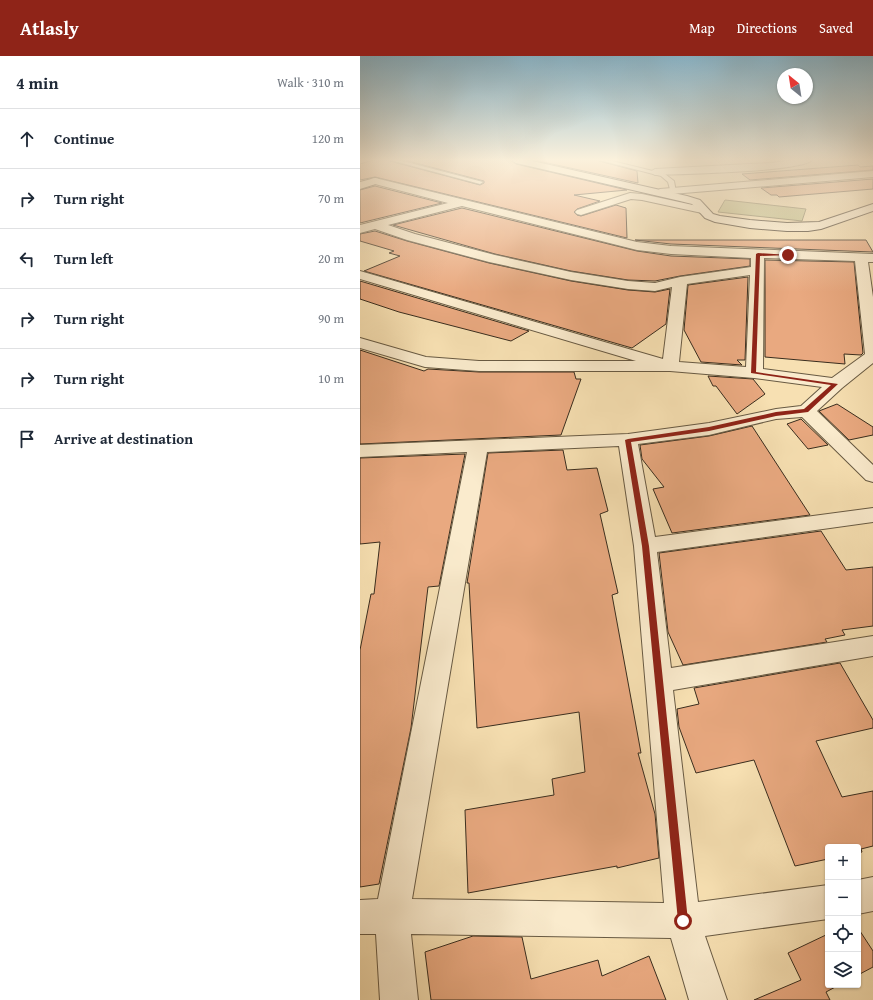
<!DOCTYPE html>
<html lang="en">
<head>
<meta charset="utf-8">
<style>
	body { margin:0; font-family:"Gentium Book Plus",serif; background:#f2f2f3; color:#1f2937 }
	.controls { position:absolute; right:12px; bottom:12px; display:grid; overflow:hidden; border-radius:4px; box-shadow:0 1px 3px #0004 }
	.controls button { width:36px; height:36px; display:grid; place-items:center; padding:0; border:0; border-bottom:1px solid #e0e1e3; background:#fff; color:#1f2937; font:20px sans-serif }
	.compass { position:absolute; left:417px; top:12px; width:36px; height:36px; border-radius:50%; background:#fff; box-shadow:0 1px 3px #0004; rotate:330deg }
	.stop { position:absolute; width:12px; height:12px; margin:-9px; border:3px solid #8f2418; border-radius:50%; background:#fff }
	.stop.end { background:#8f2418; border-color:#fff; box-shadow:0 1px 4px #0008 }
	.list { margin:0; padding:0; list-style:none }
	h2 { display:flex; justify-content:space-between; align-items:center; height:52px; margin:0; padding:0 16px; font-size:17px }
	h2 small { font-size:13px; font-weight:400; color:#747a83 }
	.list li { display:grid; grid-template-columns:26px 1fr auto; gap:12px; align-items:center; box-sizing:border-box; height:60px; padding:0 16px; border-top:1px solid #e0e1e3 }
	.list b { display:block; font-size:15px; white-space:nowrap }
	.list em { font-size:13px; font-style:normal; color:#747a83 }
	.icon { flex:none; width:22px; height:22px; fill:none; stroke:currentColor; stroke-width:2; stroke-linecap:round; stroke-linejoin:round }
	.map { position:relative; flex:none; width:513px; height:944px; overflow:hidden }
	header { display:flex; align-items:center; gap:24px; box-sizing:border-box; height:56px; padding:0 20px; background:#8f2418; color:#fff }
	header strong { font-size:19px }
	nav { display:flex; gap:22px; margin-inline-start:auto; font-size:14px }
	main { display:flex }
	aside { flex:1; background:#fff }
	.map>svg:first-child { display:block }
	.green { fill:#c2c188; stroke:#7e7753 }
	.building { fill:#e9a980; stroke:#392d1e }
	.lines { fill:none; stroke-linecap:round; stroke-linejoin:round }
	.lane-casing { stroke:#685a43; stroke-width:2 }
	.street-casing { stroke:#685a43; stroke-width:2 }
	.secondary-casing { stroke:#392d1e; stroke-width:2 }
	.lane { fill:#faebcd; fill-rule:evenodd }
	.street { fill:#faebcd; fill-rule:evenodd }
	.secondary { fill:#faebcd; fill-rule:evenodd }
	.route { fill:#8f2418 }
</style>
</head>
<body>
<header>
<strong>Atlasly</strong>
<nav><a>Map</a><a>Directions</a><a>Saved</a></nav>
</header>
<main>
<aside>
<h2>4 min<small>Walk · 310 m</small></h2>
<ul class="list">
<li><svg class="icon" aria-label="ahead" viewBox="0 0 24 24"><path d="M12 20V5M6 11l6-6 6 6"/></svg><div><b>Continue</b></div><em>120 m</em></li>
<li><svg class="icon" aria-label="right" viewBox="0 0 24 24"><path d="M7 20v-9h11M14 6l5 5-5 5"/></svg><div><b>Turn right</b></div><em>70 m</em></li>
<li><svg class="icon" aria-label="left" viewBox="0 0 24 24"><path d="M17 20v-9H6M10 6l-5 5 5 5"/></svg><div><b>Turn left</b></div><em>20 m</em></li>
<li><svg class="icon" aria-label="right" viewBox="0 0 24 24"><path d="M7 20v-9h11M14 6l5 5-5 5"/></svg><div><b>Turn right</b></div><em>90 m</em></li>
<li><svg class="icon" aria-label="right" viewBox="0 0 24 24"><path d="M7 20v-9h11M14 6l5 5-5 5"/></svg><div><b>Turn right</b></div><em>10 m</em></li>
<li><svg class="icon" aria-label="arrive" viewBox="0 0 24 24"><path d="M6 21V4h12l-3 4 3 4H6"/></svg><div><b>Arrive at destination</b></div></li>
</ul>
</aside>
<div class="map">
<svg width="513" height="944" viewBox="0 0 513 944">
	<rect width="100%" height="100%" fill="#f7e0b2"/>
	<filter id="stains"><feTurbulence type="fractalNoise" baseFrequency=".005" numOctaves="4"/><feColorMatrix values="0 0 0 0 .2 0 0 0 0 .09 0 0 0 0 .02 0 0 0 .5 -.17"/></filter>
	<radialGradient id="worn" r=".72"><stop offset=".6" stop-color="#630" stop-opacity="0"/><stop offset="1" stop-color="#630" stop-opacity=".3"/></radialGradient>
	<!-- green -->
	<path class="green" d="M 365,144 L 446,153 L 442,165 L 358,156 Z"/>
	<!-- building -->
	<path class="building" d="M 13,104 L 29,104 L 30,105 L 120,129 L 124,127 L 124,125 L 44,104 L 150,104 L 156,108 L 267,134 L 214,139 L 240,145 L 217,153 L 214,156 L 217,159 L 221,160 L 256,149 L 266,152 L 267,182 L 15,121 L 0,124 L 0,108 Z
		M 174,104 L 238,104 L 239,105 L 277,115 L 278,127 Z
		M 498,109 L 500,111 L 513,110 L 513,114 L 390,124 L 382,118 Z
		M 513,123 L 513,133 L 419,141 L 417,139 L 411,139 L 401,132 Z
		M 15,130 L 82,147 L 0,167 L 0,134 Z
		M 102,152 L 277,195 L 311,200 L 390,203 L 390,210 L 320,220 L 295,225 L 268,224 L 211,215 L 135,198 L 33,169 Z
		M 15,175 L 47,185 L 129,207 L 211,225 L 268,234 L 295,236 L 310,233 L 306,268 L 272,292 L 4,215 L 40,200 L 29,197 L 34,195 L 0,185 L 0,178 Z
		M 275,184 L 506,184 L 513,196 L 311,188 Z
		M 405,204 L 494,206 L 503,297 L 501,299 L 484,298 L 485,308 L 405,301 Z
		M 388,221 L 385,304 L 377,304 L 382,309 L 341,306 L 324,274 L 328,229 Z
		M 0,225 L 169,275 L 151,285 L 39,256 L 0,243 Z
		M 0,294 L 64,315 L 68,313 L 119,316 L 214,316 L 216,323 L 221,323 L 201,379 L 0,388 Z
		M 348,320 L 393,323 L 405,338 L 377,358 L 356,330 L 353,330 Z
		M 477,348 L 513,371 L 513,379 L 489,384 L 459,355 Z
		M 441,363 L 468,389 L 448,393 L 427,368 Z
		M 392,370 L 450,459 L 312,477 L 293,433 L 304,431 L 282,403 L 280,389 L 349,380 Z
		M 203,394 L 207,414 L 237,412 L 248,455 L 240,458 L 258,537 L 252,539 L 281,697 L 278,697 L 295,758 L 299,802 L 257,812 L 257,810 L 108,837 L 105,754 L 194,739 L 192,723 L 225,716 L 219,656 L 117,672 L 109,527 L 107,527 L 128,397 Z
		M 105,398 L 79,530 L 68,531 L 51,672 L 19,828 L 0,831 L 0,594 L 11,538 L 14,538 L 20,486 L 0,488 L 0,402 Z
		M 461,475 L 486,514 L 513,511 L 513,570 L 482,574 L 485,579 L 465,583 L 467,586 L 323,609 L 308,576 L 299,497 Z
		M 480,607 L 513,664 L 513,672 L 456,685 L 482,741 L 513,735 L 513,790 L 501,793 L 502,796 L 498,797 L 498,791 L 468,791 L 468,803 L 435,810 L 394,704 L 336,717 L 319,671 L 317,653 L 339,648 L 334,632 Z
		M 498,872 L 513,895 L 513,911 L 498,919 Z
		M 468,878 L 468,929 L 479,929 L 466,936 L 470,944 L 394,944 L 441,924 L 428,897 Z
		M 113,880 L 162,881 L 171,923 L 238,904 L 242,920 L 289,900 L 306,944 L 71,944 L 65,896 Z"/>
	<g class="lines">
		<defs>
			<path id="lane" d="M 30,104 L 39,104 L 123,126 L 120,128 Z
				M 239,104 L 248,104 L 305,118 L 314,125 L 316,136 L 311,137 L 308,126 L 301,120 Z"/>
			<path id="street" d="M 434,104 L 452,104 C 441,116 318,118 295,119 L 290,116 L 295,113 L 411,107 Z
				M 513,115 L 513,121 L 300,139 L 295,136 L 300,133 Z
				M 15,122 L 277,186 L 311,190 L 513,198 L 513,206 L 508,206 L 513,241 L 513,307 L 482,332 L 457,355 L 513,409 L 513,426 L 506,424 L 442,361 L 416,363 L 349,379 L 278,388 L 295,481 L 513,452 L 513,466 L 297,496 L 311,612 L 513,580 L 513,600 L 313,634 L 338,846 L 468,829 L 468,863 L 345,880 L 367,944 L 329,944 L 311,882 L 51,878 L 58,944 L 20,944 L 16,878 L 0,878 L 0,844 L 18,843 L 107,396 L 0,401 L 0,389 L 268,378 L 349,367 L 416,353 L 441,350 L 462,331 L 394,322 L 310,315 L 119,315 L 65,311 L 0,292 L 0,282 L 66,301 L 119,305 L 276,305 L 0,223 L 0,215 L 303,303 L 312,231 L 295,235 L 268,233 L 211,224 L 129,206 L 47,184 L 15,173 L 0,177 L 0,169 L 88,147 L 11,127 L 10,125 L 11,123 ZM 102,150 L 277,194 L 311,198 L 391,202 L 391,211 L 320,221 L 295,227 L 268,225 L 211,216 L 135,199 L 55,178 L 28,169 ZM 404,202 L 495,205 L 505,298 L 472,322 L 403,313 ZM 390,219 L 386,311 L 319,306 L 327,228 ZM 259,390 L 274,490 L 304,847 L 52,843 L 127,396 Z
				M 270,137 L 282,138 L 342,151 L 346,152 L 348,154 L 346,156 L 342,157 L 282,144 L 271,143 L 221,159 L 217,158 L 215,156 L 217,154 Z
				M 513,821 L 513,855 L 498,858 L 498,824 Z"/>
			<path id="secondary" d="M 151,104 L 168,104 L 327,140 L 340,144 L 353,158 L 360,160 L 390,164 L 427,167 L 459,166 L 513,148 L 513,155 L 461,173 L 448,175 L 427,175 L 390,172 L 355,166 L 345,162 L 332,148 L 320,145 L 156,107 Z
				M 15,122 L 19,123 L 20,125 L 19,127 L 0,133 L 0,126 Z"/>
		</defs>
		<!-- lane casing -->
		<use href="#lane" class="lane-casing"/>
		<!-- street casing -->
		<use href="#street" class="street-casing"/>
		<!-- secondary casing -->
		<use href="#secondary" class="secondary-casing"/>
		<!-- lane -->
		<use href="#lane" class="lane"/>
		<!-- street -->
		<use href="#street" class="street"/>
		<!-- secondary -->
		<use href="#secondary" class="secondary"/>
	</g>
	<!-- sky -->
	<linearGradient id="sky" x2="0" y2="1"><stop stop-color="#8ab8ce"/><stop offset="0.44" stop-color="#fbf1dc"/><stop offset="1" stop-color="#fbf1dc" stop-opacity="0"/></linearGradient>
	<rect width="513" height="236" fill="url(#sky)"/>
	<!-- route -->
	<path class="route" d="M 398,197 L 430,199 L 400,200 L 396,316 L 478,328 L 448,356 L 416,360 L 349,375 L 271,386 L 289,490 L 328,865 L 327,869 L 323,870 L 320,869 L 318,865 L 282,490 L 265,384 L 268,383 L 349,371 L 416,356 L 444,353 L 471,329 L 391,317 L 396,198 Z"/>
	<rect width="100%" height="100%" filter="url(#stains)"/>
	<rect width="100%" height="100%" fill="url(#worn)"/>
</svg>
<div class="controls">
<button>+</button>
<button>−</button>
<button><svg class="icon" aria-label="locate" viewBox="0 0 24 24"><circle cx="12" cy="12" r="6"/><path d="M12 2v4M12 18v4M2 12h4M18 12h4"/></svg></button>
<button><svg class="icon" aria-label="layers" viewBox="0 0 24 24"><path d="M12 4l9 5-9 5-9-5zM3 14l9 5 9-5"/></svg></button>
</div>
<svg class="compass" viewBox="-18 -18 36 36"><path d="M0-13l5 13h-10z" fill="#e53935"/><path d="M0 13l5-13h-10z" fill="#747a83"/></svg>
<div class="stop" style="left:323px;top:865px"></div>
<div class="stop end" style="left:428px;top:199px"></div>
</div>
</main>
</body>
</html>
